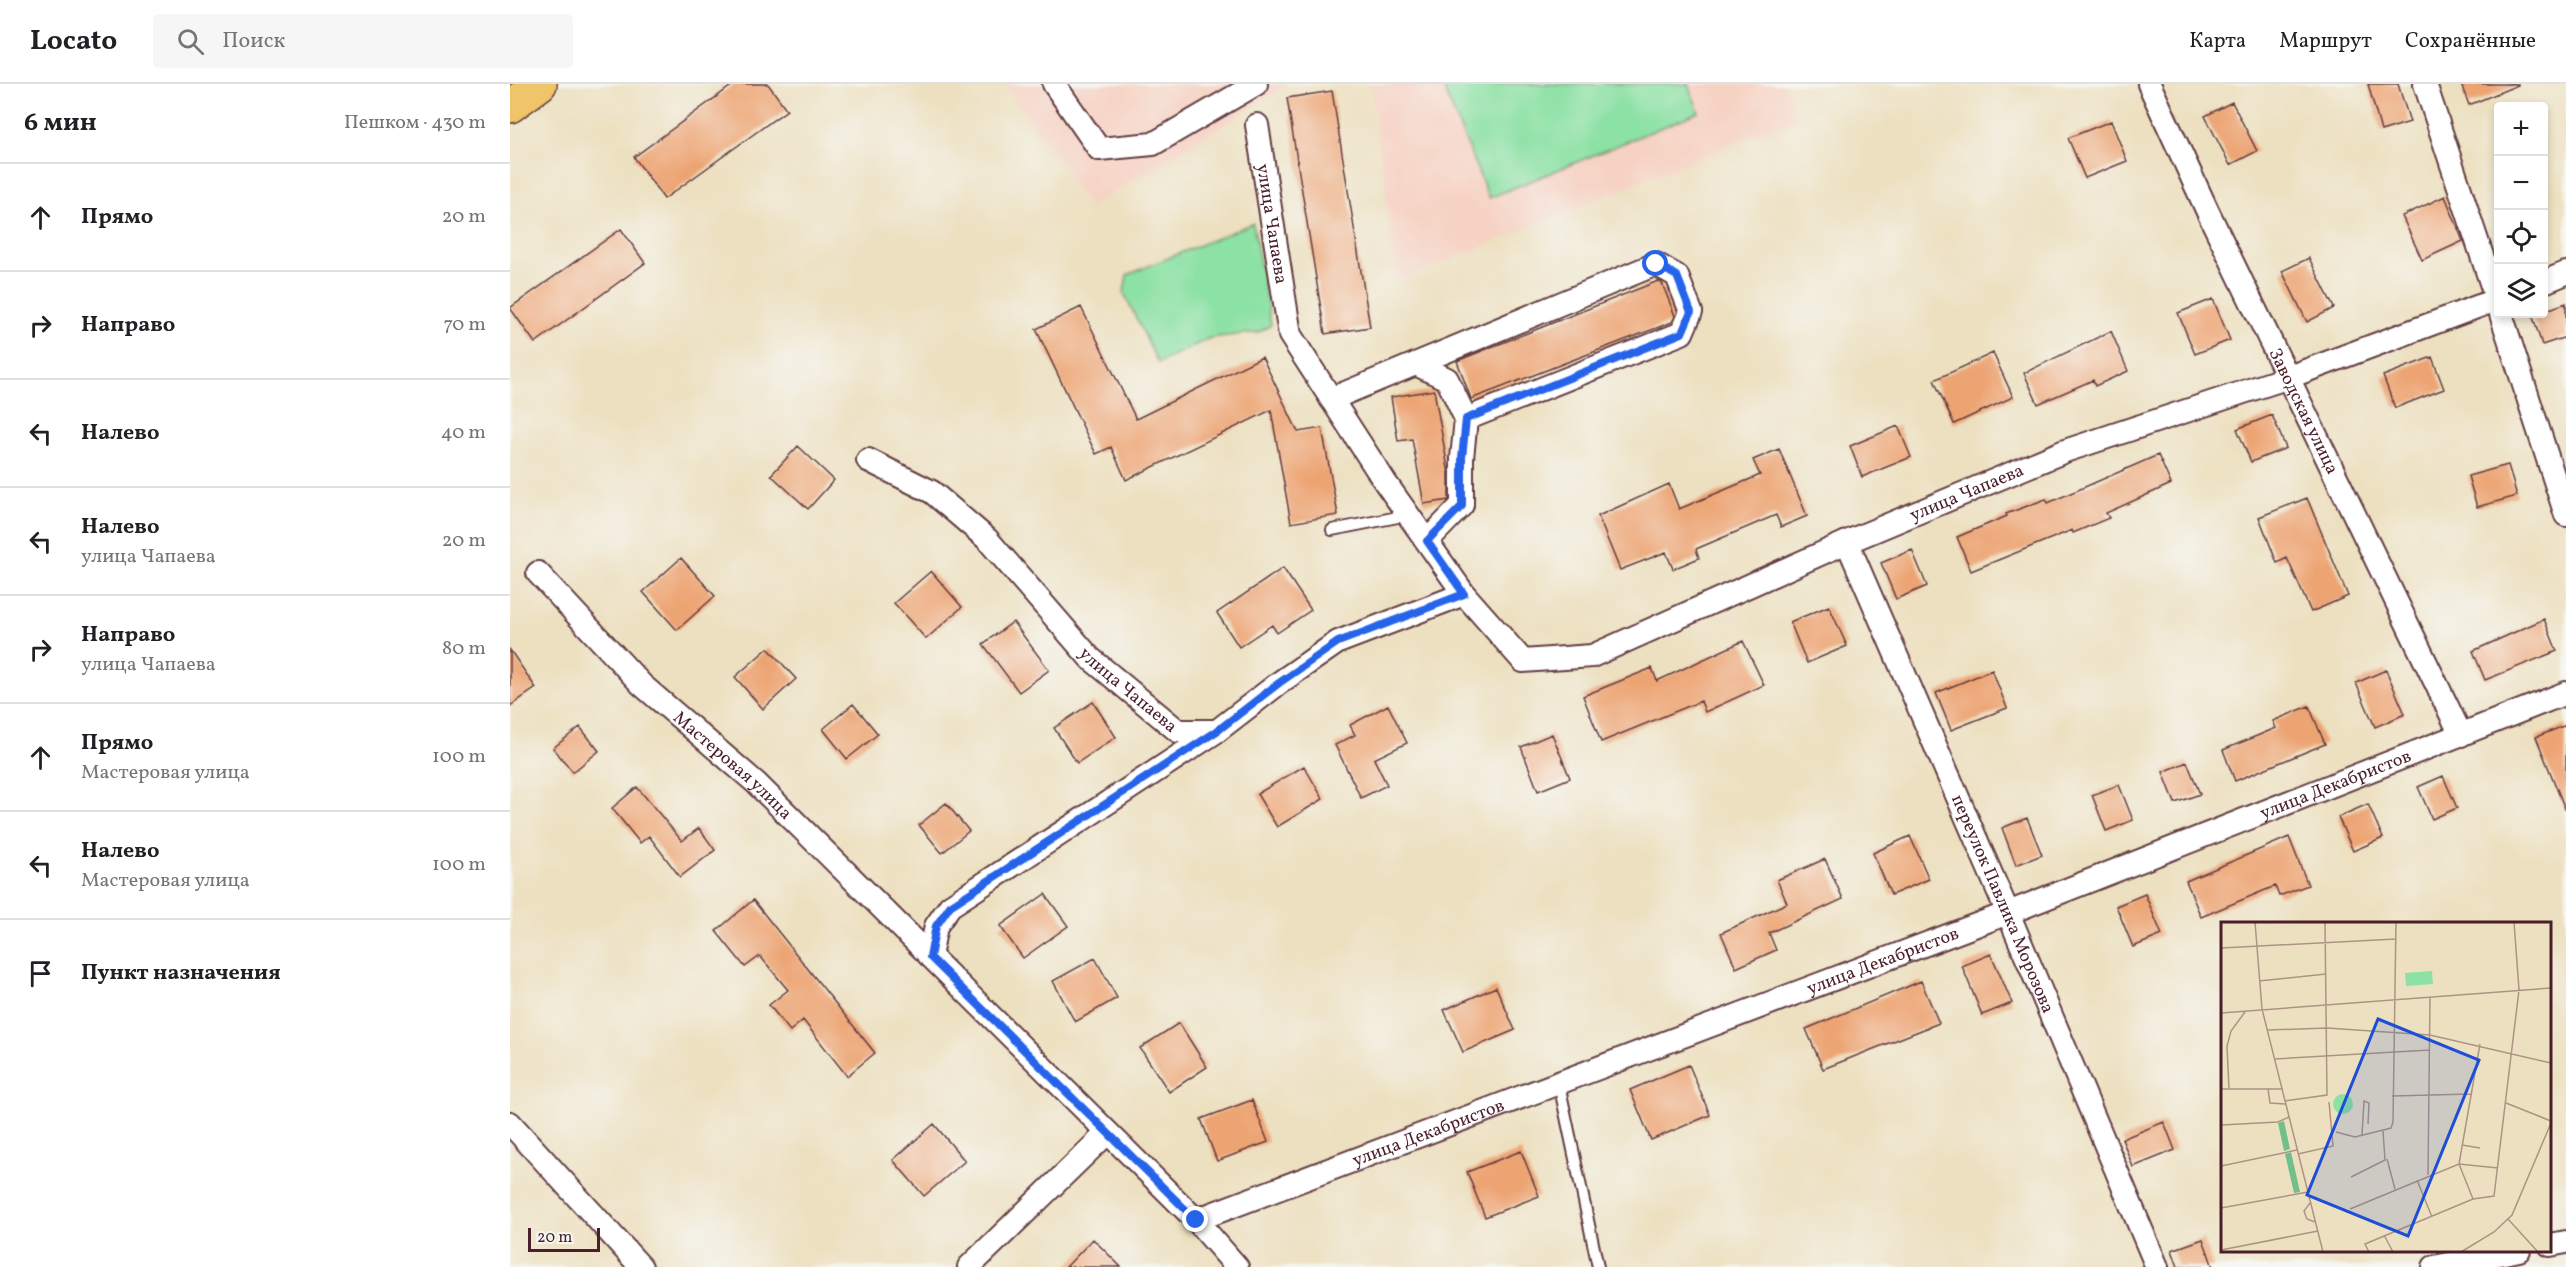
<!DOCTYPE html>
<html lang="ru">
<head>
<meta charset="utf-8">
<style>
	body { margin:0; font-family:Vollkorn,serif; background:#f6f6f6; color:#202124 }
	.controls { position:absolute; right:18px; top:18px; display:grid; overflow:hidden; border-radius:6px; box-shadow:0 3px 9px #0003 }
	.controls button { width:54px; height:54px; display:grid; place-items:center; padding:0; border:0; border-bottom:2px solid #e0e0e0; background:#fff; color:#202124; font:30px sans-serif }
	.scale { position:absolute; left:18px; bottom:15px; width:72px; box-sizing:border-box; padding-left:6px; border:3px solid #4a1f2b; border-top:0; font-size:16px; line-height:21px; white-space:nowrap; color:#4a1f2b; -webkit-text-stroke:4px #f6f6f2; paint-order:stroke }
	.stop { position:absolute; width:18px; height:18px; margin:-14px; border:4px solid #2563eb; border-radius:50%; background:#fff }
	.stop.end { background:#2563eb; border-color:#fff; box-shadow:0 2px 6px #0008 }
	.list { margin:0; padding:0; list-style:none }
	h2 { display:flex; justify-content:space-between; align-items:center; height:78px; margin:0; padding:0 24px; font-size:26px }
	h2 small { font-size:20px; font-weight:400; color:#757577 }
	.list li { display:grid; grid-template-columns:39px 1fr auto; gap:18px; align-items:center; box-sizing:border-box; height:108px; padding:0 24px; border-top:2px solid #e0e0e0 }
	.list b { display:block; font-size:22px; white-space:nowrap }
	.list p { margin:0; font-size:20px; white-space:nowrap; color:#757577 }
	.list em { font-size:20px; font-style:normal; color:#757577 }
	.icon { flex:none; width:33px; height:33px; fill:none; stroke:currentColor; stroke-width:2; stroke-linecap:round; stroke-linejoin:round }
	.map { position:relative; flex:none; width:2056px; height:1183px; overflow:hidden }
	header { display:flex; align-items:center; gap:36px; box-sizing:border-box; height:84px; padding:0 30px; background:#fff; border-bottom:2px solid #e0e0e0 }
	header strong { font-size:28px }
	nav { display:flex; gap:33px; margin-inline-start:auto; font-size:21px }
	.search { width:420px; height:54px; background:#f6f6f6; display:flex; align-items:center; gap:15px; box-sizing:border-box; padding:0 21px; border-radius:6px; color:#757577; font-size:22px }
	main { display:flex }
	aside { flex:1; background:#fff }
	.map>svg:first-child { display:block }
	.built { fill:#f6d2c3 }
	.green { fill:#8ce1a4; stroke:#6b8068; stroke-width:1.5 }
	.building { fill:#eda473 }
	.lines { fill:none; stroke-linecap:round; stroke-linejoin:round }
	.service-casing { stroke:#623c41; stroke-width:14 }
	.minor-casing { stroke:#623c41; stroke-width:26 }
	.primary-casing { stroke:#623c41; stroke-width:36 }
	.service { stroke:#fff; stroke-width:10 }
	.minor { stroke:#fff; stroke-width:22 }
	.primary { stroke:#f0c469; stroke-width:33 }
	.route { stroke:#2563eb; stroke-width:8 }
	.labels { text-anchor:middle; stroke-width:6; stroke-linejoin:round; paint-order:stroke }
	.street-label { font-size:18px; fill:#4a1f2b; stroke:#f6f6f2 }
	.inset-road { fill:none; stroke:#ac9384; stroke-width:1.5 }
	.view { fill:#1d4ed8; fill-opacity:0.15; stroke:#1d4ed8; stroke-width:3 }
	.inset-edge { fill:none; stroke:#4a1f2b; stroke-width:3 }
</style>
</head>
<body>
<header>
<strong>Locato</strong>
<div class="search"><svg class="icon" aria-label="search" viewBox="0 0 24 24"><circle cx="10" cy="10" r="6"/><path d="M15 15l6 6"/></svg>Поиск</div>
<nav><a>Карта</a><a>Маршрут</a><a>Сохранённые</a></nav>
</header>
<main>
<aside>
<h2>6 мин<small>Пешком · 430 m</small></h2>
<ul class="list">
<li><svg class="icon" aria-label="ahead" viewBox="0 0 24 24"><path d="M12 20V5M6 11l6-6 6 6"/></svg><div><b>Прямо</b></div><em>20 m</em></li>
<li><svg class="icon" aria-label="right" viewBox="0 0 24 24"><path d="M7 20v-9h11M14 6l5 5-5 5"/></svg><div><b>Направо</b></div><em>70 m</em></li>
<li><svg class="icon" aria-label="left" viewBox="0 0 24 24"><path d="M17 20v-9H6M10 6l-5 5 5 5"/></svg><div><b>Налево</b></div><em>40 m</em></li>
<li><svg class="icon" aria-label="left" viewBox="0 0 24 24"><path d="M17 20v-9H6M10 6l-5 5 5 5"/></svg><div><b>Налево</b><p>улица Чапаева</p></div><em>20 m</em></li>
<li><svg class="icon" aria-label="right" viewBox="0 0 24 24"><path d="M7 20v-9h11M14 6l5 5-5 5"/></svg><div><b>Направо</b><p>улица Чапаева</p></div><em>80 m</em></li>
<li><svg class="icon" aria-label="ahead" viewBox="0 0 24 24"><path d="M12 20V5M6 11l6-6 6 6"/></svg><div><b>Прямо</b><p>Мастеровая улица</p></div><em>100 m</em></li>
<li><svg class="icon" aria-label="left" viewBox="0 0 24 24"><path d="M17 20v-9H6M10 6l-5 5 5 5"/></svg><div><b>Налево</b><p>Мастеровая улица</p></div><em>100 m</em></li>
<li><svg class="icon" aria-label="arrive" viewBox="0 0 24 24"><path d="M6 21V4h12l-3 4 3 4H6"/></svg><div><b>Пункт назначения</b></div></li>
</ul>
</aside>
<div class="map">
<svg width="2056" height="1183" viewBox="0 0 2056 1183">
	<rect width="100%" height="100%" fill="#f6f6f2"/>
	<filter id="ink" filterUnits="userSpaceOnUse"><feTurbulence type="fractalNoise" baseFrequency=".0167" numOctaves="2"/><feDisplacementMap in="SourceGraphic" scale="12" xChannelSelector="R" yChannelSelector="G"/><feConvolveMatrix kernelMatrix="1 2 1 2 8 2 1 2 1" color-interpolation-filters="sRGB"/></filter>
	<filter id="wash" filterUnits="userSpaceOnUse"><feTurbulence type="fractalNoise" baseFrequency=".008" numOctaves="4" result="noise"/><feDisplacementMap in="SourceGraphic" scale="24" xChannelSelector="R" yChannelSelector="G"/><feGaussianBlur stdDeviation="1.35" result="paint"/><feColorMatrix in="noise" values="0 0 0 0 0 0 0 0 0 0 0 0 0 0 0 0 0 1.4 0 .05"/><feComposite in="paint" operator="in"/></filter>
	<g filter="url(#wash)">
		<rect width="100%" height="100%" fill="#ede0c0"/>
		<!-- built -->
		<path class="built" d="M 494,0 L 780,0 L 580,123 Z
			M 860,0 L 1274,0 L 1289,33 L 888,197 Z"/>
		<!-- green -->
		<path class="green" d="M 932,0 L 1178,0 L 1189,28 L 979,114 Z
			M 743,139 L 761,241 L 749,248 L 700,254 L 648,279 L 614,209 L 617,191 Z"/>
		<g id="blocks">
			<!-- building -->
			<path class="building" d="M 224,0 L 258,0 L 277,26 L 154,115 L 124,73 Z
				M 1858,0 L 1888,0 L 1900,38 L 1871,47 Z
				M 1951,0 L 2008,0 L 2008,1 L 1959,21 Z
				M 822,7 L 860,243 L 815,250 L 777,14 Z
				M 1722,18 L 1747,67 L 1720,81 L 1695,32 Z
				M 1601,37 L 1617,77 L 1575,94 L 1558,54 Z
				M 1935,112 L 1953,157 L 1912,176 L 1892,132 Z
				M 111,145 L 135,179 L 25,259 L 0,224 Z
				M 1799,174 L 1824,224 L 1797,238 L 1772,187 Z
				M 1148,197 L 1152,199 L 1165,232 L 1162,238 L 961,315 L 947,277 Z
				M 1703,215 L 1720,256 L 1685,270 L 1668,229 Z
				M 2056,219 L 2056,253 L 2032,261 L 2022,230 L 2034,230 L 2034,227 Z
				M 571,223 L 626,335 L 752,273 L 788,348 L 812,344 L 828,431 L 781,439 L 761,326 L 616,396 L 601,363 L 586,370 L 526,245 Z
				M 1601,247 L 1618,287 L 1585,302 L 1583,296 L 1528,320 L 1514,289 Z
				M 1483,269 L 1503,313 L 1444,340 L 1424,296 Z
				M 1922,273 L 1934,305 L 1885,324 L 1873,292 Z
				M 924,306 L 939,390 L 939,416 L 914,420 L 902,355 L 888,357 L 881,313 Z
				M 1762,331 L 1776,364 L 1741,378 L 1727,345 Z
				M 1388,342 L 1401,373 L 1352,393 L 1340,362 Z
				M 288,362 L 324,396 L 298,425 L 261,391 Z
				M 1269,365 L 1297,432 L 1271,443 L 1266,431 L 1186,465 L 1189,474 L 1163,485 L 1156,468 L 1110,486 L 1088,432 L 1159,400 L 1169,425 L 1250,391 L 1243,376 Z
				M 1648,371 L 1661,400 L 1596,429 L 1599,434 L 1563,449 L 1562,446 L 1461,487 L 1447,453 L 1497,432 L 1496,430 L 1536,415 L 1538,419 Z
				M 1998,381 L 2007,412 L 1967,423 L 1958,392 Z
				M 1797,414 L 1838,512 L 1801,528 L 1777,474 L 1767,479 L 1749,433 Z
				M 1402,466 L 1417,502 L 1386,515 L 1371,479 Z
				M 171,474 L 205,512 L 167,546 L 133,508 Z
				M 773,484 L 801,526 L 767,549 L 762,541 L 729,563 L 707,529 Z
				M 421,487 L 452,523 L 416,555 L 384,519 Z
				M 1319,522 L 1337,562 L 1297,579 L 1280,538 Z
				M 2034,535 L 2047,567 L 1975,596 L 1963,567 Z
				M 503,538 L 539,586 L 509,608 L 473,560 Z
				M 1233,557 L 1254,601 L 1195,628 L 1191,617 L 1091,658 L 1073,612 L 1142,584 L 1147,597 Z
				M 258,564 L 286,595 L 253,625 L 225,593 Z
				M 0,566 L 26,604 L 0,622 Z
				M 1482,586 L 1497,624 L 1441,646 L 1426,609 Z
				M 1876,586 L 1895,630 L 1865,643 L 1846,599 Z
				M 583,618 L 606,653 L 567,679 L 544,644 Z
				M 343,620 L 368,650 L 337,675 L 313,645 Z
				M 878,621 L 897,659 L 864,675 L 877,701 L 851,714 L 825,661 L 845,651 L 840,641 Z
				M 1799,622 L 1815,660 L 1725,697 L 1713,666 L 1766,644 L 1763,637 Z
				M 2056,641 L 2056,725 L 2055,725 L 2026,653 Z
				M 70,643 L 89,667 L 63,688 L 43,664 Z
				M 1042,650 L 1060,694 L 1028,707 L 1011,663 Z
				M 1677,678 L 1690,710 L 1665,719 L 1653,688 Z
				M 794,682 L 813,715 L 767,743 L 747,710 Z
				M 1933,692 L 1947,724 L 1922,735 L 1908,703 Z
				M 1609,701 L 1623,736 L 1596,747 L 1582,711 Z
				M 127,703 L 172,757 L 189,744 L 205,766 L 170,793 L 139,752 L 130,759 L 102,724 Z
				M 436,719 L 459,747 L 432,769 L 409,741 Z
				M 1858,720 L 1873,754 L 1843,767 L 1828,733 Z
				M 1517,734 L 1532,771 L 1506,781 L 1492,744 Z
				M 1400,752 L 1419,795 L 1381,811 L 1363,769 Z
				M 1779,753 L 1798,801 L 1769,812 L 1765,802 L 1691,833 L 1676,797 Z
				M 1315,775 L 1333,815 L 1259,849 L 1266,866 L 1226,884 L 1211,849 L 1277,819 L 1267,796 Z
				M 535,810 L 558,842 L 513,874 L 490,842 Z
				M 1635,810 L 1652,851 L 1623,863 L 1606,822 Z
				M 243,816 L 365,969 L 337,992 L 293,936 L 280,947 L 259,921 L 278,906 L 250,872 L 235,883 L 206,847 Z
				M 1481,870 L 1502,919 L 1472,931 L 1452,882 Z
				M 585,874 L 607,914 L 565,938 L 543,897 Z
				M 1411,897 L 1429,939 L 1313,985 L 1296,945 Z
				M 986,903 L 1005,946 L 953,968 L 934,926 Z
				M 669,939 L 697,983 L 659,1008 L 630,964 Z
				M 1179,981 L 1200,1031 L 1141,1056 L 1120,1006 Z
				M 742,1016 L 758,1058 L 707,1077 L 691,1035 Z
				M 1654,1038 L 1665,1066 L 1623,1083 L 1612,1055 Z
				M 424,1040 L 455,1077 L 414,1112 L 383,1076 Z
				M 1011,1067 L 1029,1112 L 975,1133 L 957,1088 Z
				M 583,1155 L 611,1183 L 556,1183 Z
				M 1693,1155 L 1703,1183 L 1668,1183 L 1662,1166 Z"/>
		</g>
	</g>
	<g filter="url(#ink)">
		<use href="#blocks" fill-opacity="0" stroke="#623c41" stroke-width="1.5"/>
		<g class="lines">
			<defs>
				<path id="service" d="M 822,446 L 898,431
					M 1049,1000 L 1088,1183"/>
				<g id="minor">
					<path d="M 544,0 L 589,65 L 643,60 L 746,0"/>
					<path id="s1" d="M 1639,0 L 1697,126 L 1951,651"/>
					<path d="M 1915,0 L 1988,220"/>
					<path id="s2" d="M 747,41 L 780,251 L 875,398 L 954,510 L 1013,577 L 1082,572 L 1337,458 L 1555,367 L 1779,293 L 1988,215"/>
					<path d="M 2034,198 L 2056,189"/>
					<path d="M 1991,230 L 2056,431"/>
					<path d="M 906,280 L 937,295 L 956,335 L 952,374 L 952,421 L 917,457"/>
					<path d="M 821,315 L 1146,180 L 1167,192 L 1181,228 L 1172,249 L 956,335"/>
					<path id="s3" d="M 358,376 L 422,408 L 477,455 L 580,574 L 668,647 L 707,647 L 769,599 L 828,558 L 954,510"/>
					<path id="s4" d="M 1337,458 L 1498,829 L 1647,1183"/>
					<path id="s5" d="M 28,489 L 132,601 L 246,699 L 686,1136 L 727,1183"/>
					<path d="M 420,872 L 426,842 L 440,822 L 707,647"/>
					<path d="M 0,1039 L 131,1183"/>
					<path id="s6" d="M 686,1136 L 1498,829 L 2056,609"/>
					<path d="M 2040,1161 L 2056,1158"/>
					<path d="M 459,1183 L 597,1049"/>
					<path d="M 1924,1183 L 2009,1166"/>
				</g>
				<path id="primary" d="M 0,22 L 30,0"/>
			</defs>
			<!-- service casing -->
			<use href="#service" class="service-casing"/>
			<!-- minor casing -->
			<use href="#minor" class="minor-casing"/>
			<!-- primary casing -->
			<use href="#primary" class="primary-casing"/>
			<!-- service -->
			<use href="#service" class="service"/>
			<!-- minor -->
			<use href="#minor" class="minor"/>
			<!-- primary -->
			<use href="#primary" class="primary"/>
		</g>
	</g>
	<g class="lines" filter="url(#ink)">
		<!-- route -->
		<path class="route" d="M 686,1136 L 420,873 L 426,842 L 440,822 L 707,647 L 769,599 L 828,558 L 954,510 L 917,457 L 952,422 L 952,374 L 956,335 L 1172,249 L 1181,228 L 1167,192 L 1146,180"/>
	</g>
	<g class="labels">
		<!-- street labels -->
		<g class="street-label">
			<text dy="6" stroke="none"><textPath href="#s2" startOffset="100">улица Чапаева</textPath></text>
			<text dy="6" stroke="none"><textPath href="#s1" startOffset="362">Заводская улица</textPath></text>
			<text dy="6" stroke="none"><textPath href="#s2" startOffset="1092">улица Чапаева</textPath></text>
			<text dy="6" stroke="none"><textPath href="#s3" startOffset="351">улица Чапаева</textPath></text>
			<text dy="6" stroke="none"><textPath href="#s5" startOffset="274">Мастеровая улица</textPath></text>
			<text dy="6" stroke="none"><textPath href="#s6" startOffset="1220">улица Декабристов</textPath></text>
			<text dy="6" stroke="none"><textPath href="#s4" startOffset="394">переулок Павлика Морозова</textPath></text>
			<text dy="6" stroke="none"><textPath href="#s6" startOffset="734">улица Декабристов</textPath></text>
			<text dy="6" stroke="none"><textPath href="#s6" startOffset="248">улица Декабристов</textPath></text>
		</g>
	</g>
	<!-- overview -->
	<g transform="translate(1711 838)">
		<rect width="330" height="330" fill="#ede0c0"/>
		<path d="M 211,49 L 212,62 L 185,64 L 184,51 ZM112 182a10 10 0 1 1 20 0a10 10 0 1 1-20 0Z" fill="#8ce1a4"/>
		<path d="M 63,199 L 69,227 L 63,229 L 57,201 ZM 70,230 L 79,270 L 73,271 L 64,232 Z" fill="#71bf8a"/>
		<path class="inset-road" d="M 34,0 L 41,87 L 102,330M 0,26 L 175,17M 38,59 L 105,52M 0,91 L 330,66M 47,108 L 106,106 L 209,113 L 330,141M 54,137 L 209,128M 0,167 L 61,167M 8,167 L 6,124 L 10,109 L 24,90M 47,167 L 49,181 L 64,182M 171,174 L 250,172M 64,179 L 106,173 L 104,0M 285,181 L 330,199M 0,203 L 57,200 L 68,195M 115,210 L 134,215 L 170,206 L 172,200 L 175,0M 141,213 L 143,179 L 148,181 L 147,202M 241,223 L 259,226M 77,232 L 112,224 L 108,180M 166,237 L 174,267M 0,244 L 76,228M 207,253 L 209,75M 130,255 L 164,238 L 162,209M 196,258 L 211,295M 252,277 L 238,242 L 259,122M 89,281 L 83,289 L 86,297 L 94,300M 0,286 L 87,270M 129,287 L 238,242 L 277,246M 287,297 L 317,330M 163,313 L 172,330M 0,328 L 97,309M 148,330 L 144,322 L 252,277 L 273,274 L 298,68 L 293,0M 240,330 L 273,310 L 291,293 L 330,201"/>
		<path class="view" d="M 157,97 L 258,138 L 187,314 L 86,273 Z"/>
		<rect width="330" height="330" class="inset-edge"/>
	</g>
</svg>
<div class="controls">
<button>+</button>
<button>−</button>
<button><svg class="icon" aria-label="locate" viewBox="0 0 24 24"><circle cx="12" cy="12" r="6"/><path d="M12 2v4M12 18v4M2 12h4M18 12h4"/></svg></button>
<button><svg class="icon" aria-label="layers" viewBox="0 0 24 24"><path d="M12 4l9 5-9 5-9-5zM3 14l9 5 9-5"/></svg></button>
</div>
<div class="scale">20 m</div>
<div class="stop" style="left:1146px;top:180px"></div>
<div class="stop end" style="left:686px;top:1136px"></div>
</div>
</main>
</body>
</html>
